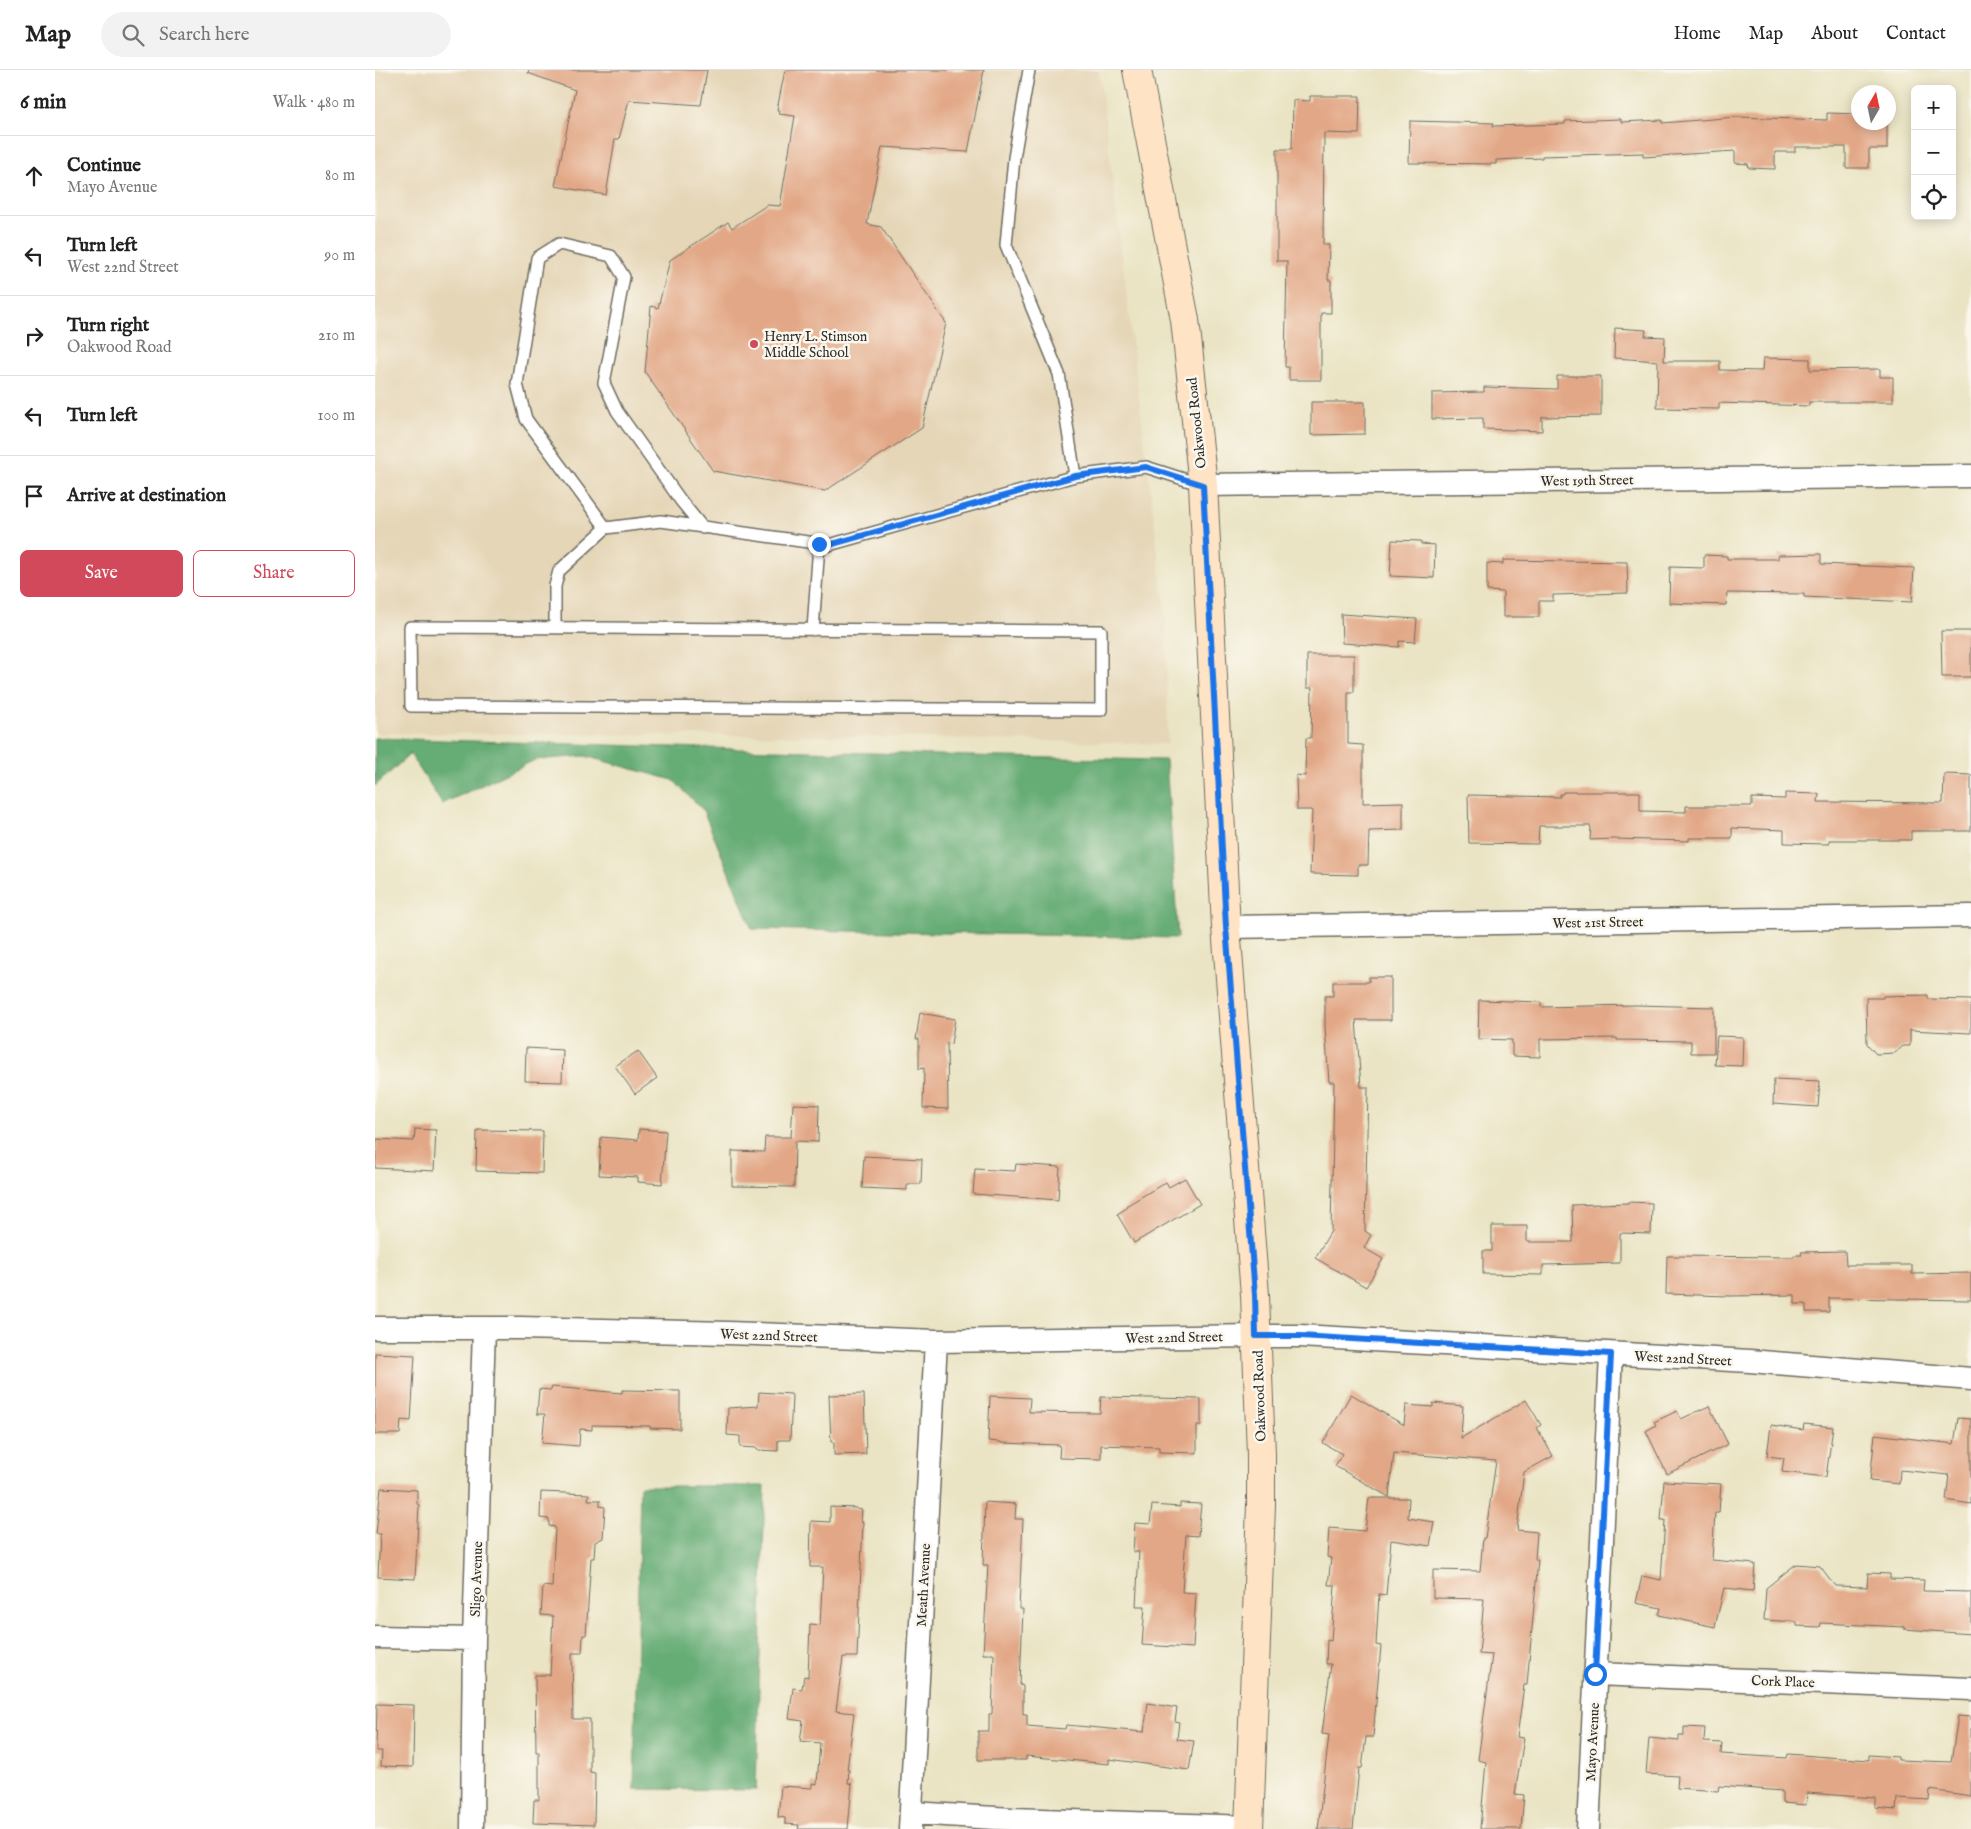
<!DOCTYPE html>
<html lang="en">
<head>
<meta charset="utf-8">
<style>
	body { margin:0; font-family:"IM FELL English",serif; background:#f2f2f2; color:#222 }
	.controls { position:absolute; right:15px; top:15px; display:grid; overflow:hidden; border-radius:8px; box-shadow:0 2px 12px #0003 }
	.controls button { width:45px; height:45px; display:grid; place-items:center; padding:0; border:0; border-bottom:1px solid #e0e0e0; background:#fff; color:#222; font:25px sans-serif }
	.compass { position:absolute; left:1476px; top:15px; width:45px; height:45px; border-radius:50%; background:#fff; box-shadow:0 2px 12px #0003; rotate:9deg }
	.stop { position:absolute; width:15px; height:15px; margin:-11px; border:4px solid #1a73e8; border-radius:50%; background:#fff }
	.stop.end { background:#1a73e8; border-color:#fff; box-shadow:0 1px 5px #0008 }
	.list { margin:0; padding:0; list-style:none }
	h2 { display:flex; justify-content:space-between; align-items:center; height:65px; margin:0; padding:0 20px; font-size:21px }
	h2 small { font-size:16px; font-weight:400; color:#767676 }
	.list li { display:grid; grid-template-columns:32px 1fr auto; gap:15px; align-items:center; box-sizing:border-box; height:80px; padding:0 20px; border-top:1px solid #e0e0e0 }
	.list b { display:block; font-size:19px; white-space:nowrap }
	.list p { margin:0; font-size:16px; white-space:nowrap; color:#767676 }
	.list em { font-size:16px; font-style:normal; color:#767676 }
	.actions { display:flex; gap:10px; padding:15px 20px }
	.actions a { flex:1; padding:11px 0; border:1px solid #d1495b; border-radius:8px; text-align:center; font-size:18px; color:#d1495b }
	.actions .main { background:#d1495b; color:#fff }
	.icon { flex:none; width:28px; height:28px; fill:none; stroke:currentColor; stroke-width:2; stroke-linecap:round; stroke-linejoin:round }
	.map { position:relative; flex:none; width:1596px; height:1759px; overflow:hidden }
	header { display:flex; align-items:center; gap:30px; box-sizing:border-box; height:70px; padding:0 25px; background:#fff; border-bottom:1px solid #e0e0e0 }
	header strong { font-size:24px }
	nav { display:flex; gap:28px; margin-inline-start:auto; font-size:18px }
	.search { width:350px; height:45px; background:#f2f2f2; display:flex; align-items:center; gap:12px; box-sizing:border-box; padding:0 18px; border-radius:28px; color:#767676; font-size:19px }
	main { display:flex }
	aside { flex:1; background:#fff }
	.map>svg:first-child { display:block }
	.built { fill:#e5d6b7 }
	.forest { fill:#65ac74; stroke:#486c50 }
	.building { fill:#e2a786 }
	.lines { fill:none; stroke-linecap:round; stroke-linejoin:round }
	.service-casing { stroke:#6e6c61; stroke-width:14 }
	.minor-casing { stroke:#6e6c61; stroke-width:25 }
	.secondary-casing { stroke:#6e6c61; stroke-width:30 }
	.service { stroke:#fff; stroke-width:11 }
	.minor { stroke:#fff; stroke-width:22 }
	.secondary { stroke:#fee4c5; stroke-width:28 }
	.route { stroke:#1a73e8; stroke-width:6 }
	.poi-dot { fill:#d1495b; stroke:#fbf7ec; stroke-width:2 }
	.labels { text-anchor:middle; stroke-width:5; stroke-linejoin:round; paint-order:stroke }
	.poi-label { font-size:14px; fill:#2b2b2b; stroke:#fbf7ec; text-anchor:start }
	.street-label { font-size:14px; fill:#2b2b2b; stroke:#fbf7ec }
</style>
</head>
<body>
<header>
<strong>Map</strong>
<div class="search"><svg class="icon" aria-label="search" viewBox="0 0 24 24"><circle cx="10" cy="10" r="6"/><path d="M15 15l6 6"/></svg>Search here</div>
<nav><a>Home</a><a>Map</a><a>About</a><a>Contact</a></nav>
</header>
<main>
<aside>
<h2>6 min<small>Walk · 480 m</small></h2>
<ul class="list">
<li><svg class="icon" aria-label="ahead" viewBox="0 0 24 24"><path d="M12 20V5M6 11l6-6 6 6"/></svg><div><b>Continue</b><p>Mayo Avenue</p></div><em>80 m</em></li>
<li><svg class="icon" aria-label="left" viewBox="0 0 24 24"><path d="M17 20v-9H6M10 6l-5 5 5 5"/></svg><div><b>Turn left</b><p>West 22nd Street</p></div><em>90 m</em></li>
<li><svg class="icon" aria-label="right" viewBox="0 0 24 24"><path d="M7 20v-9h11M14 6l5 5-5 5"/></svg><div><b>Turn right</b><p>Oakwood Road</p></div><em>210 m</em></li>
<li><svg class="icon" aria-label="left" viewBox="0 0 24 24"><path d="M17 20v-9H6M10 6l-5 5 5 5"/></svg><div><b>Turn left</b></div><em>100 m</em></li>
<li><svg class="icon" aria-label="arrive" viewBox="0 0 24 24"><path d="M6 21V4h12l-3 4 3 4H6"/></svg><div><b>Arrive at destination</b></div></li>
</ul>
<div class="actions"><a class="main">Save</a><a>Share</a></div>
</aside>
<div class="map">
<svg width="1596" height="1759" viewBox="0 0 1596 1759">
	<rect width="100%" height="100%" fill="#fbf7ec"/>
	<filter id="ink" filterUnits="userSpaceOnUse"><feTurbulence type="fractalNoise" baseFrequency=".02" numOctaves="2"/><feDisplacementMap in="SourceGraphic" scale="10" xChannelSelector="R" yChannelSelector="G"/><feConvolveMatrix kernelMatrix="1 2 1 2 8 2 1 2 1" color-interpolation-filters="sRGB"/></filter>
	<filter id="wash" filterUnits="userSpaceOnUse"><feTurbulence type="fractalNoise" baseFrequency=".0096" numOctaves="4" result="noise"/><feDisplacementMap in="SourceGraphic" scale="20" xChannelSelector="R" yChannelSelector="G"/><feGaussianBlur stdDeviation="1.12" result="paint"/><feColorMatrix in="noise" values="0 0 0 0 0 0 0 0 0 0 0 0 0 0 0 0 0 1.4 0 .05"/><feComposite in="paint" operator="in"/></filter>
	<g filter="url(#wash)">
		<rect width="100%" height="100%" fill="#eae4c4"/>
		<!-- built -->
		<path class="built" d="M 0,0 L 724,0 L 791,548 L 793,674 L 466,666 L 0,663 Z"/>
		<!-- forest -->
		<path class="forest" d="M 0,668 L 630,687 L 791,690 L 803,868 L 377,859 L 328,740 L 298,710 L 210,686 L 160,690 L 67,734 L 35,684 L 0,716 Z
			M 265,1416 L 390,1416 L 381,1720 L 259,1719 Z"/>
		<g id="blocks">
			<!-- building -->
			<path class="building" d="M 154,0 L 332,0 L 326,35 L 254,30 L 244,69 L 240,69 L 231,125 L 180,116 L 200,20 L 153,3 Z
				M 410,0 L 609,0 L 593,82 L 507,77 L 492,154 L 506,157 L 571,253 L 547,358 L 450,421 L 338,401 L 270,302 L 276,236 L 283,238 L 295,190 L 353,152 L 357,158 L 392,135 L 405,136 L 420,46 L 404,44 L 405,40 L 402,40 Z
				M 935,26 L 985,26 L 984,64 L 949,63 L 948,175 L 954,175 L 953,210 L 956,210 L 956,243 L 946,243 L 946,310 L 914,310 L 914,297 L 910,297 L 912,191 L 902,191 L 902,79 L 917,79 L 918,30 L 935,31 Z
				M 1452,43 L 1484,44 L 1484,52 L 1512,52 L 1512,79 L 1494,79 L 1494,98 L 1471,98 L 1471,77 L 1420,77 L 1420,82 L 1400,82 L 1400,99 L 1374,98 L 1373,94 L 1360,93 L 1360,81 L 1268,87 L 1268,83 L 1167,86 L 1167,88 L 1121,90 L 1121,94 L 1034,93 L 1035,51 L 1119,53 L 1118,56 L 1190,54 L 1190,51 L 1246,49 L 1246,52 L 1287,50 L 1287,53 L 1362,47 L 1452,50 Z
				M 1240,258 L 1271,260 L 1270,266 L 1290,267 L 1289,291 L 1345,291 L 1345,300 L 1387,301 L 1388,288 L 1435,289 L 1435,300 L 1505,299 L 1505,307 L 1518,307 L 1518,332 L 1434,332 L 1434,336 L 1344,333 L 1344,339 L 1282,338 L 1283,291 L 1239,288 Z
				M 1182,306 L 1226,306 L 1226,346 L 1167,347 L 1167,361 L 1108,359 L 1108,348 L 1057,349 L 1057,323 L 1109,322 L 1109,317 L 1182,319 Z
				M 936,332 L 990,332 L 990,364 L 936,365 Z
				M 1017,470 L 1046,471 L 1046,474 L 1060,475 L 1059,508 L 1015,506 Z
				M 1446,484 L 1446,494 L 1539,498 L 1537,532 L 1429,527 L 1429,524 L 1352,523 L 1351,535 L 1294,533 L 1295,497 L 1329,498 L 1329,485 L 1352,486 L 1352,489 L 1403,489 L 1403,485 Z
				M 1128,490 L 1252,492 L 1253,523 L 1178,525 L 1178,531 L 1164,531 L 1164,547 L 1128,547 L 1128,522 L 1112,521 L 1112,493 L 1128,494 Z
				M 966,544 L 1042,549 L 1040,572 L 1024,571 L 1024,577 L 967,573 Z
				M 1566,561 L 1596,561 L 1596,607 L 1567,607 Z
				M 932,585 L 979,585 L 979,622 L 973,622 L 973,674 L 988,675 L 988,733 L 1028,732 L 1028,760 L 994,761 L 993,795 L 983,795 L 983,805 L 935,804 L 937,740 L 922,740 L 921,705 L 930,706 L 931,668 L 936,668 L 937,618 L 932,618 Z
				M 1569,704 L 1596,705 L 1596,761 L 1536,761 L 1536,770 L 1454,770 L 1454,774 L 1409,773 L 1409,760 L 1357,758 L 1357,768 L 1314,768 L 1314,771 L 1238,769 L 1215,770 L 1216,756 L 1164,756 L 1163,774 L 1094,773 L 1093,725 L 1185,727 L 1185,724 L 1188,724 L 1188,722 L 1265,722 L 1265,741 L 1311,742 L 1311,736 L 1377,736 L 1377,728 L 1410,729 L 1410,723 L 1444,724 L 1443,732 L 1568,733 Z
				M 994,907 L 1016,907 L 1016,950 L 981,950 L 986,1017 L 993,1017 L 990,1161 L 996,1165 L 989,1178 L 1008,1189 L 991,1217 L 940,1188 L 956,1161 L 959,1012 L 954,1012 L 950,957 L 950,926 L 958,926 L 958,912 L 994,912 Z
				M 1553,925 L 1553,929 L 1596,930 L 1596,963 L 1535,960 L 1535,976 L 1528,976 L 1520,983 L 1501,984 L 1492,974 L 1491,928 L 1508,928 L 1508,926 Z
				M 1104,930 L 1166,932 L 1166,937 L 1260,935 L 1339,937 L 1339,983 L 1316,983 L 1316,971 L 1242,970 L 1242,968 L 1165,969 L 1165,987 L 1137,986 L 1137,970 L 1103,969 Z
				M 545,943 L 580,949 L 576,974 L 572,973 L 573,1039 L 548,1038 L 549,998 L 544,999 L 544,969 L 541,969 Z
				M 1342,966 L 1368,967 L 1367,996 L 1340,995 Z
				M 151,978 L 188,980 L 187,1012 L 150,1011 Z
				M 263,981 L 282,1008 L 260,1024 L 240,996 Z
				M 1399,1009 L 1445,1011 L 1443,1037 L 1398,1034 Z
				M 418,1034 L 444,1035 L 443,1072 L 420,1071 L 419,1117 L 357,1116 L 357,1081 L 389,1082 L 390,1067 L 416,1067 Z
				M 40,1059 L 61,1060 L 59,1101 L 0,1098 L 2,1069 L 39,1071 Z
				M 264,1059 L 291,1061 L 287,1114 L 263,1112 L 263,1107 L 224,1105 L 226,1067 L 263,1070 Z
				M 102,1060 L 168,1061 L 167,1103 L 101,1101 Z
				M 489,1086 L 547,1089 L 546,1114 L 532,1114 L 532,1120 L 487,1118 Z
				M 641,1094 L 685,1097 L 683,1130 L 598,1124 L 600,1099 L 640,1101 Z
				M 810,1108 L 825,1134 L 759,1173 L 742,1144 L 752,1138 L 751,1136 L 791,1112 L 794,1117 Z
				M 1253,1132 L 1277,1133 L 1276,1164 L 1245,1163 L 1245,1193 L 1168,1195 L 1168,1205 L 1108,1204 L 1108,1181 L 1117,1181 L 1117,1156 L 1152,1156 L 1152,1172 L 1198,1172 L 1197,1135 L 1253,1133 Z
				M 1470,1181 L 1471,1195 L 1537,1195 L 1537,1204 L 1596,1203 L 1596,1230 L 1454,1228 L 1454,1242 L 1431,1242 L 1431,1234 L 1420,1234 L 1420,1225 L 1354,1226 L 1291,1224 L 1292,1186 L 1419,1187 L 1419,1185 L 1427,1185 L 1426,1182 Z
				M 0,1283 L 40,1285 L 36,1351 L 26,1350 L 25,1364 L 0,1364 Z
				M 177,1317 L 247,1323 L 247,1320 L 305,1321 L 305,1359 L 275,1358 L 275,1356 L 217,1355 L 217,1360 L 205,1359 L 204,1376 L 167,1373 L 170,1344 L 162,1344 L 164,1319 L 176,1320 Z
				M 384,1322 L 416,1324 L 417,1326 L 415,1370 L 403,1370 L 403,1381 L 382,1380 L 382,1378 L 365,1377 L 365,1366 L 352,1365 L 353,1338 L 383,1336 Z
				M 489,1324 L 491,1384 L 459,1385 L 459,1372 L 456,1372 L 454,1325 Z
				M 976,1324 L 1029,1355 L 1031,1335 L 1058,1337 L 1058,1333 L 1088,1336 L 1086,1368 L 1151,1330 L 1166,1355 L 1162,1358 L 1178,1386 L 1149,1402 L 1142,1460 L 1162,1462 L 1160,1490 L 1163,1490 L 1152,1615 L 1149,1615 L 1142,1667 L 1149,1668 L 1140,1724 L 1149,1725 L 1146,1759 L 1105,1759 L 1111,1692 L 1103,1690 L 1117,1585 L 1104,1584 L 1109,1529 L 1058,1528 L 1058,1500 L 1105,1501 L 1108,1468 L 1110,1468 L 1121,1391 L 1019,1383 L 1014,1427 L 960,1396 L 967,1384 L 948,1373 Z
				M 615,1326 L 655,1328 L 654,1342 L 725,1343 L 726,1327 L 826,1329 L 826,1355 L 822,1355 L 822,1383 L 784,1382 L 784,1377 L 726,1375 L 726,1389 L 684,1388 L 685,1375 L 626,1373 L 626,1372 L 613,1371 Z
				M 1334,1336 L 1353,1374 L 1292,1404 L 1271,1361 L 1281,1355 L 1279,1352 L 1302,1341 L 1306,1349 Z
				M 1583,1348 L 1596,1349 L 1596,1434 L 1571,1430 L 1574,1405 L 1525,1400 L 1524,1414 L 1495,1411 L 1500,1364 L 1579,1374 Z
				M 1429,1354 L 1458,1357 L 1451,1407 L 1407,1402 L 1409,1388 L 1392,1386 L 1396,1355 L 1428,1360 Z
				M 1289,1411 L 1346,1414 L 1344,1443 L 1340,1443 L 1337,1490 L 1380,1494 L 1378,1521 L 1349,1518 L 1340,1557 L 1284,1545 L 1286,1538 L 1261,1533 L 1267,1506 L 1286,1510 L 1290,1450 L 1286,1450 Z
				M 6,1418 L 42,1420 L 42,1434 L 44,1435 L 40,1509 L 3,1507 L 5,1464 L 1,1464 Z
				M 166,1422 L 214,1424 L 213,1430 L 225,1430 L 225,1436 L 230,1437 L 228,1468 L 220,1472 L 219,1488 L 216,1488 L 211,1565 L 208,1565 L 207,1583 L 197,1583 L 198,1649 L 215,1649 L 215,1702 L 220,1703 L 219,1755 L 158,1753 L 159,1730 L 164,1730 L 164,1682 L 161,1682 L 160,1605 L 175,1605 L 178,1546 L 166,1545 L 168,1516 L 177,1517 L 180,1457 L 174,1456 L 174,1449 L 165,1448 Z
				M 994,1428 L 1034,1428 L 1033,1448 L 1059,1452 L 1055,1476 L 1016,1470 L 1011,1525 L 1004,1524 L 1001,1575 L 1006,1576 L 998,1667 L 991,1667 L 987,1698 L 984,1698 L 978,1759 L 943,1759 L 954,1665 L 947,1664 L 956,1594 L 951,1594 L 952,1570 L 956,1571 L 960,1515 L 953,1515 L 956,1488 L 952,1487 L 954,1458 L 990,1461 Z
				M 610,1432 L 641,1434 L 640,1449 L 648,1449 L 644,1539 L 648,1539 L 645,1615 L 648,1616 L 648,1644 L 652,1644 L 652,1656 L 690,1659 L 691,1655 L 769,1662 L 773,1633 L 802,1638 L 800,1651 L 804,1652 L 802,1669 L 819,1671 L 814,1700 L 734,1689 L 734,1694 L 651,1686 L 651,1690 L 603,1690 L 603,1661 L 614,1661 L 614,1644 L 617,1644 L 619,1584 L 608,1584 L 613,1495 L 608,1495 Z
				M 805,1433 L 826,1434 L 823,1466 L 811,1465 L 807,1522 L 821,1523 L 818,1578 L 767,1575 L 770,1536 L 761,1536 L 764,1482 L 758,1482 L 760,1453 L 775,1454 L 777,1435 L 805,1437 Z
				M 455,1437 L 482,1438 L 482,1439 L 487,1440 L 486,1452 L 488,1452 L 482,1587 L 468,1587 L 461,1641 L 479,1643 L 472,1700 L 474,1700 L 473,1713 L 477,1714 L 473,1759 L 423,1759 L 424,1755 L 410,1754 L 410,1748 L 403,1747 L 406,1716 L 437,1718 L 437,1713 L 442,1714 L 445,1673 L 425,1671 L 428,1651 L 414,1649 L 418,1618 L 427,1619 L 429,1606 L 433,1607 L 435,1554 L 445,1555 L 448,1497 L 435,1497 L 436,1451 L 455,1452 Z
				M 1421,1494 L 1445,1496 L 1460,1516 L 1492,1517 L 1493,1503 L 1515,1504 L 1515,1509 L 1549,1510 L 1548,1521 L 1596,1522 L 1596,1564 L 1529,1559 L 1529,1557 L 1446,1553 L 1445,1557 L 1422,1556 L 1422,1552 L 1389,1550 L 1391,1518 Z
				M 2,1634 L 39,1635 L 38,1697 L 6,1696 L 7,1681 L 1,1681 Z
				M 1583,1646 L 1596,1647 L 1596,1726 L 1555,1720 L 1554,1730 L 1522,1728 L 1521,1740 L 1500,1738 L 1500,1728 L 1432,1723 L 1431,1735 L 1407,1733 L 1407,1721 L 1344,1716 L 1343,1721 L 1302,1718 L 1303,1706 L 1271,1704 L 1274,1668 L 1304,1671 L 1304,1665 L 1309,1665 L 1309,1657 L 1330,1658 L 1329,1672 L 1347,1673 L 1346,1684 L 1412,1688 L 1413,1684 L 1494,1690 L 1494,1685 L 1523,1687 L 1523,1690 L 1576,1692 Z"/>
		</g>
	</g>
	<g filter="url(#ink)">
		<use href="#blocks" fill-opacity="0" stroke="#6e6c61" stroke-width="1"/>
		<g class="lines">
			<defs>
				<path id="service" d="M 654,0 L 639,88 L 631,175 L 684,304 L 700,406
					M 328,458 L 306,431 L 242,341 L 229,313 L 249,207 L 236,186 L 184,174 L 162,188 L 142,314 L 151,349 L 231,458 L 286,451 L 454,475 L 700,406 L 771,397 L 827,415
					M 35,557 L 726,561 L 726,640 L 36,636 Z
					M 180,558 L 180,516 L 184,501 L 231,458
					M 438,560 L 444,474"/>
				<path id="minor" d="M 828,415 L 1596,406
					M 851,857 L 1596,846
					M 0,1258 L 145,1258 L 353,1263 L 561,1271 L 881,1266 L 925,1266 L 1375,1291 L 1596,1309
					M 0,1567 L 99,1569
					M 1220,1604 L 1596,1619
					M 537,1743 L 637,1749 L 874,1757
					M 97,1759 L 99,1569 L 109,1259
					M 535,1759 L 561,1271
					M 1213,1759 L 1236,1285"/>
				<path id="secondary" d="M 762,0 L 810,250 L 828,415 L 851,857 L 880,1225 L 886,1384 L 886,1435 L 874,1759"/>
			</defs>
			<!-- service casing -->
			<use href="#service" class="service-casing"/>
			<!-- minor casing -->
			<use href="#minor" class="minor-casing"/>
			<!-- secondary casing -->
			<use href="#secondary" class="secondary-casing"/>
			<!-- service -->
			<use href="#service" class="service"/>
			<!-- minor -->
			<use href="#minor" class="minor"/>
			<!-- secondary -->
			<use href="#secondary" class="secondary"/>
		</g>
	</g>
	<g class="lines" filter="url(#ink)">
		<!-- route -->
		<path class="route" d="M 444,474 L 454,475 L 700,406 L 771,397 L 828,415 L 851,857 L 880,1225 L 881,1266 L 925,1266 L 1236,1284 L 1220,1604"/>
	</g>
	<!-- markers -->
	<circle class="poi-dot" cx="379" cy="274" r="5"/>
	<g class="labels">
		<!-- poi labels -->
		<g class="poi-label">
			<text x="389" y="271">Henry L. Stimson<tspan x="389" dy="16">Middle School</tspan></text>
		</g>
		<!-- street labels -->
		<g class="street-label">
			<text transform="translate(821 353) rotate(-96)" y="5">Oakwood Road</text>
			<text transform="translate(1212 410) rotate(-1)" y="5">West 19th Street</text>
			<text transform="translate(1223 852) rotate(-1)" y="5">West 21st Street</text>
			<text transform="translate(394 1265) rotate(2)" y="5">West 22nd Street</text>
			<text transform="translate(799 1267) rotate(-1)" y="5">West 22nd Street</text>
			<text transform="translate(1308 1288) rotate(3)" y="5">West 22nd Street</text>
			<text transform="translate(884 1326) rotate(-92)" y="5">Oakwood Road</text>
			<text transform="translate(101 1509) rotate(-88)" y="5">Sligo Avenue</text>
			<text transform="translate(548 1515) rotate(-87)" y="5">Meath Avenue</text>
			<text transform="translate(1408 1611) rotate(2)" y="5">Cork Place</text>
			<text transform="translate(1217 1672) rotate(-87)" y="5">Mayo Avenue</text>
		</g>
	</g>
</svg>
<div class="controls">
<button>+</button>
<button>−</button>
<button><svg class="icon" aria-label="locate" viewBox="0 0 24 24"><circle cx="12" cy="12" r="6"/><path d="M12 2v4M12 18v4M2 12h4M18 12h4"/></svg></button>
</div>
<svg class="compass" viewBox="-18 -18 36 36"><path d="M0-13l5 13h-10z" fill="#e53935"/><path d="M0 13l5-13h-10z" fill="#767676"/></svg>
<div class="stop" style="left:1220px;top:1604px"></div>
<div class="stop end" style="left:444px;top:474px"></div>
</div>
</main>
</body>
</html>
